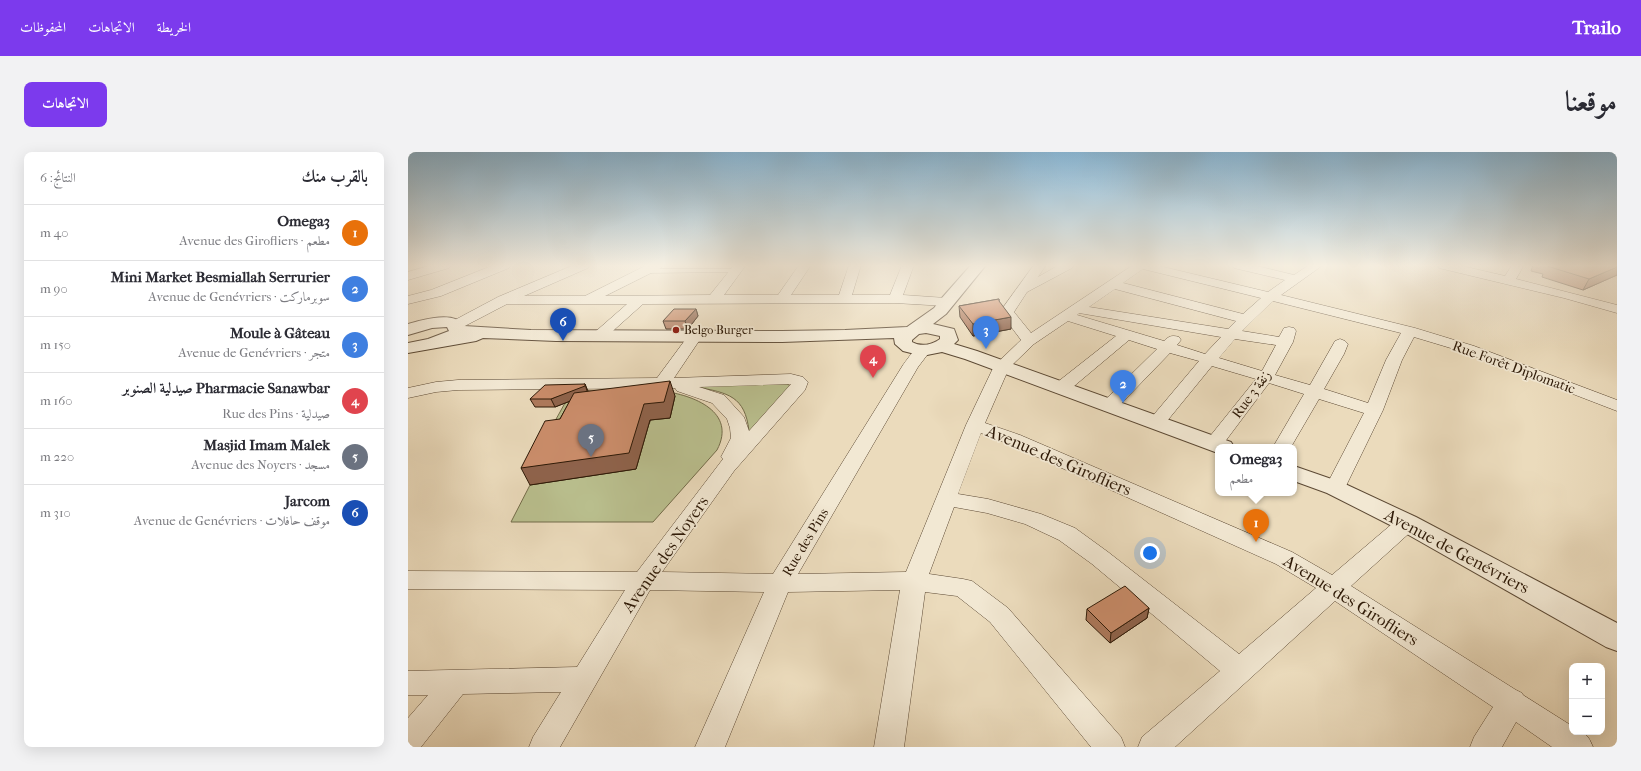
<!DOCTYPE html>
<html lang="ar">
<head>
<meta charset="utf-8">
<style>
	body { margin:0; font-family:"IM FELL French Canon",Amiri,serif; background:#f2f2f3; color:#2b2b33; direction:rtl }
	.controls { position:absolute; right:12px; bottom:12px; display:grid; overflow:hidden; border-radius:8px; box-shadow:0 4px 16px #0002 }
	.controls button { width:36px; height:36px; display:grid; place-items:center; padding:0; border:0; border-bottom:1px solid #e1e1e2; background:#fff; color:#2b2b33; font:20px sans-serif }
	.you { position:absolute; left:742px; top:401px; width:14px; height:14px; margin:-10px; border:3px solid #fff; border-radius:50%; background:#1a73e8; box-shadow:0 0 0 6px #1a73e833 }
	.badge { display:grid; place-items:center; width:26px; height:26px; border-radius:50%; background:#7c3aed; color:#fff; font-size:13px; font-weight:700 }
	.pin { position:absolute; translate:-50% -33px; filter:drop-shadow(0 1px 2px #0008) }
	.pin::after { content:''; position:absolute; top:21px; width:14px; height:12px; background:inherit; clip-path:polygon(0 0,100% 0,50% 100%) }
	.popup { position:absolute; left:807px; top:292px; width:82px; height:52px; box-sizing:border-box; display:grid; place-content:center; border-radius:8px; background:#fff; filter:drop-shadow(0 1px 3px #0005); font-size:13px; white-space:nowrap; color:#7c7c81 }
	.popup b { font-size:15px; color:#2b2b33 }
	.popup::after { content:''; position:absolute; left:50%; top:100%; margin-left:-8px; border:8px solid transparent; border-top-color:#fff }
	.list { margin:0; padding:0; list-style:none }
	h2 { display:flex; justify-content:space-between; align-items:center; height:52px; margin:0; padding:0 16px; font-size:17px }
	h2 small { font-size:13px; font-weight:400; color:#7c7c81 }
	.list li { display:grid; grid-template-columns:26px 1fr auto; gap:12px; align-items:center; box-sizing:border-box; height:56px; padding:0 16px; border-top:1px solid #e1e1e2 }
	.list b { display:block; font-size:15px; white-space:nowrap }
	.list p { margin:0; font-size:13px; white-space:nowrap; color:#7c7c81 }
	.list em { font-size:13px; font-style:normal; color:#7c7c81 }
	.map { position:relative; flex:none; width:1209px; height:595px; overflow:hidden; direction:ltr; border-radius:8px }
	header { display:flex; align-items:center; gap:24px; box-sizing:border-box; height:56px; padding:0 20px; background:#7c3aed; color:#fff }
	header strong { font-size:19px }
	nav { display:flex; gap:22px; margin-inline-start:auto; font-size:14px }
	.intro { display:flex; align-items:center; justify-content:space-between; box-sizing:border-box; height:96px; padding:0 24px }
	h1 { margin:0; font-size:28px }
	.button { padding:10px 18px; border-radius:8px; background:#7c3aed; color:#fff; font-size:14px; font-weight:700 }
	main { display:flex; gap:24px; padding:0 24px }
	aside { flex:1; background:#fff; border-radius:8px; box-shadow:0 4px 16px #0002 }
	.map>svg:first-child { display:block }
	.green { fill:#bac08f; stroke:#736c4a }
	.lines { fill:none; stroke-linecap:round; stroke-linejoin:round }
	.service-casing { stroke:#5c4934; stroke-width:1 }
	.minor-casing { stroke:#5c4934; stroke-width:1 }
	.tertiary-casing { stroke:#5c4934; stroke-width:2 }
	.service { fill:#f2e8d3; fill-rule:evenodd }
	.minor { fill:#f2e8d3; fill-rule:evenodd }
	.tertiary { fill:#f2e8d3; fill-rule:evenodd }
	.wall { fill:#af7a5d; stroke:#2c1806 }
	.shaded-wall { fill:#8f634c; stroke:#2c1806 }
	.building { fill:#cc8e6c; stroke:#2c1806 }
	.poi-dot { fill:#8f2418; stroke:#f2e8d3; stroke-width:1.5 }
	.labels { text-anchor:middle; stroke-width:3.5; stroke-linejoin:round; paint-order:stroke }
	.far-poi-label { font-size:12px; fill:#2c1806; stroke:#f2e8d3; text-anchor:start }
	.street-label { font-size:14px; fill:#2c1806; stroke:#f2e8d3 }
	.near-street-label { font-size:17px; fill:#2c1806; stroke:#f2e8d3 }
</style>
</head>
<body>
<header>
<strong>Trailo</strong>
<nav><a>الخريطة</a><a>الاتجاهات</a><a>المحفوظات</a></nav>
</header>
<div class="intro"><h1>موقعنا</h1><a class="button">الاتجاهات</a></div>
<main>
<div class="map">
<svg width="1209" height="595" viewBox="0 0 1209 595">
	<rect width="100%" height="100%" fill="#ebdbbc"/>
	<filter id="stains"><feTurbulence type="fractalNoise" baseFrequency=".005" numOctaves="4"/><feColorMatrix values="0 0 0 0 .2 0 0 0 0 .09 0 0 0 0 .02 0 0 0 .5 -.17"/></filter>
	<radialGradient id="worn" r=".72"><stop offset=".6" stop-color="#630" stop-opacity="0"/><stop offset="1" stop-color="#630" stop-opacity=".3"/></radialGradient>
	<!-- green -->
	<path class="green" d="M 290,232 L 379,232 L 383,234 L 346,279 L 341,279 C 337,244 320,241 289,235 Z
		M 254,239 C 286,243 329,260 309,298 L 245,370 L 103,370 L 122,333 L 241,272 L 243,268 L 142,278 L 157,251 L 185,240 Z"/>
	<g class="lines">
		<defs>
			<path id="service" d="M 328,117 L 330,118 L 330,120 L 236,121 L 233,119 L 236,117 Z"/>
			<path id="minor" d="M 24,113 L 43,113 L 41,116 L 0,128 L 0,120 Z
				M 86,113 L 103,113 L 101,116 L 33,144 L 0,152 L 0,144 L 23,138 Z
				M 166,113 L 182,113 L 180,116 L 116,144 L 177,144 L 239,113 L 255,113 L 253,116 L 197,144 L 302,143 L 326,113 L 338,113 L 316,143 L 370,143 L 391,113 L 403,113 L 383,143 L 431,143 L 441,113 L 453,113 L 444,143 L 482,143 L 494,113 L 506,113 L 495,143 L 538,146 L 543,147 L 545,150 L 543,153 L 538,154 L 487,151 L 235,152 L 197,186 L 192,187 L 187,186 L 185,183 L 187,180 L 219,152 L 99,152 L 53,176 L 48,177 L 43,176 L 41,173 L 43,170 L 90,145 Z
				M 626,113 L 638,113 L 630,125 L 651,113 L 666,113 L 664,116 L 619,140 L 606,160 L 623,181 L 725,113 L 747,113 L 860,140 L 877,128 L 826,116 L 824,113 L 845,113 L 886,123 L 901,113 L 915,113 L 873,143 L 1007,176 L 1066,194 L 1209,248 L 1209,259 L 1056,200 L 1006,185 L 994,208 L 975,258 L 937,336 L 934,341 L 927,343 L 920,341 L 917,336 L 956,261 L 911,247 L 883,295 L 865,295 L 896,242 L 861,231 L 813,295 L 806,298 L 799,296 L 797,292 L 799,288 L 848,227 L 804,214 L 755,274 L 749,275 L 743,274 L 740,270 L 743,266 L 791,209 L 762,201 L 707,258 L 701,259 L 695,258 L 692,254 L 695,250 L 749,197 L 721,188 L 659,240 L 653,241 L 647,240 L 645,236 L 647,232 L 708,184 L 660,169 L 626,192 L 601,216 L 577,271 L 612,283 L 884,400 L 924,423 L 991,366 L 999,363 L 1007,366 L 1010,371 L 1007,376 L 943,434 L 1108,538 L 1114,541 L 1115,543 L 1164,574 L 1164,580 C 1178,580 1180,583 1185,595 L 1144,595 L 1108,570 L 1094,595 L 1062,595 L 1066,585 L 1085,555 L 927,449 L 767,595 L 730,595 L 734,585 L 812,519 L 684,412 L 651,388 L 617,372 L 579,361 L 546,355 L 521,422 L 555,427 L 564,429 L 600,456 L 713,585 L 717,595 L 683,595 L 582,470 L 549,444 L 517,440 L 496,595 L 466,595 L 492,438 L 380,440 L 317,595 L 287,595 L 356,440 L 242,438 L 152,595 L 121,595 L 125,585 L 153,540 L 55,542 L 13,595 L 0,595 L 0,566 L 20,543 L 0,543 L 0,519 L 169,515 L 217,438 L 0,437 L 0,419 L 229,420 L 315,307 L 313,305 L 323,286 L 322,276 L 319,267 L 304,251 L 269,239 L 267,236 L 50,238 L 28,240 L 0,246 L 0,236 L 28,230 L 50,228 L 249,226 L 283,180 L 288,179 L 293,180 L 295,183 L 266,226 L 383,222 L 395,225 L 400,230 L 397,238 L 326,319 L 254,420 L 365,422 L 495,213 C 502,204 508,192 520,195 L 523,198 L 510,215 L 390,422 L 498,420 L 558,273 L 586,214 L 613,188 L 592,160 ZM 735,117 L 853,146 L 835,162 L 715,131 ZM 707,137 L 828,169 L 820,177 L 681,155 ZM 865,149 L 993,181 L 978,208 L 960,251 L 916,237 L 936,202 L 940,192 L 937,189 L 932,187 L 927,189 L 902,233 L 867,223 L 885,190 L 888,179 L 886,176 L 881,175 L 876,176 L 871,185 L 834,179 ZM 671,161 L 813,185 L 797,202 L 769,193 L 773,188 L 771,185 C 764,183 761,184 756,189 L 669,163 ZM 827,187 L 868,193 L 854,219 L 811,206 ZM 383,232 L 341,279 L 336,265 L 316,243 L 291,235 ZM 573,281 L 598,291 L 868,412 L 908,436 L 831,502 L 700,400 L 667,376 L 633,362 L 580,347 L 550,342 Z
				M 1029,113 L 1050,113 L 1097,124 L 1104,113 L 1116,113 L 1108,127 L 1209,153 L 1209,161 L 1156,146 L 1031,116 Z"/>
			<path id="tertiary" d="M 563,113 L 578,113 L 538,162 L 525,172 L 546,177 L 550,188 L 546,192 L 569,199 L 823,290 L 826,295 L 810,295 L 810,300 L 807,300 L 557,207 L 534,200 L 519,203 L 507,202 L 495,199 L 487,192 L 486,186 L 374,190 L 148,189 L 75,186 L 68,189 L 0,201 L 0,191 L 20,187 L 41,179 L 39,175 L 24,176 L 0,183 L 0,172 C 14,168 47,158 56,174 L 123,178 L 374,179 L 437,178 L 499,175 L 526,156 L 533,147 ZM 518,181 L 532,184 L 532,187 C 524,193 513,195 504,190 L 504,188 L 511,182 Z
				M 886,314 L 935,331 L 1008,365 L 1209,471 L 1209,499 L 1198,495 L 990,377 L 919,341 L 886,329 Z"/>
		</defs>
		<!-- service casing -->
		<use href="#service" class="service-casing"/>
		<!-- minor casing -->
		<use href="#minor" class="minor-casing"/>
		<!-- tertiary casing -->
		<use href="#tertiary" class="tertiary-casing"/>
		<!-- service -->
		<use href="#service" class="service"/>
		<!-- minor -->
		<use href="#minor" class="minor"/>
		<!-- tertiary -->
		<use href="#tertiary" class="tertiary"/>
	</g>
	<!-- wall -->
	<path class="wall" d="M 1125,113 L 1209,113 L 1209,123 L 1175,138 L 1134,125 L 1135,122 L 1123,119 Z
		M 591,147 L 591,150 L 603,177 L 565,184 L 552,165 L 551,154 Z
		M 288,157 L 290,164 L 280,177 L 258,177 L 255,169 Z
		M 177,232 L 180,239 L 267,244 L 262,266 L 242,268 L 228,317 L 122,333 L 152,267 L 162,249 L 147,255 L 127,255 L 122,247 Z
		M 741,456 L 739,466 L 702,491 L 678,468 L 679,457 Z"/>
	<!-- shaded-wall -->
	<path class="shaded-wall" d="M 1209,115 L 1209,123 L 1175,138 L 1181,127 Z
		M 288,157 L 290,164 L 280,177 L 277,169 Z
		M 603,165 L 603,177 L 565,184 L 565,172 Z
		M 262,229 L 267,244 L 262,266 L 242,268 L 228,317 L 122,333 L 113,316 L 236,252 Z
		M 177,232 L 180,242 L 147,255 L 143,247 Z
		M 741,456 L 739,466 L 702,491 L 703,481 Z"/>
	<!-- building -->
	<path class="building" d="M 1142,113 L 1209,113 L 1209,115 L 1181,127 L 1139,114 Z
		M 591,147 L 591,149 L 603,165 L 565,172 L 551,154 Z
		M 266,157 L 288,157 L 277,169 L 255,169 Z
		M 262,229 L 256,250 L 236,252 L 221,301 L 113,316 L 137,269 L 152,267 L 166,241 Z
		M 177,232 L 177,234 L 143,247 L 122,247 L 137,233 Z
		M 717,434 L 741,456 L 703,481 L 679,457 Z"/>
	<!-- sky -->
	<linearGradient id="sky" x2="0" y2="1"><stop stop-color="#89b6d4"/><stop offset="0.58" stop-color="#f6efe1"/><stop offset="1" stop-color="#f6efe1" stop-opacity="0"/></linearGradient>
	<rect width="1209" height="196" fill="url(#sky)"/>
	<!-- markers -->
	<circle class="poi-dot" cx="268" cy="178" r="4"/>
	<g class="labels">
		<!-- far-poi labels -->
		<g class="far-poi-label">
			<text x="276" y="182">Belgo Burger</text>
		</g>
		<!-- street labels -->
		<g class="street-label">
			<text transform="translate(1106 215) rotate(20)" y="5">Rue Forêt Diplomatic</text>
			<text transform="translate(843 242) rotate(-54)" y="5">Rue 3 زنقة</text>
			<text transform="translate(397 390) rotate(-59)" y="5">Rue des Pins</text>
		</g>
		<!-- near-street labels -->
		<g class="near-street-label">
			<text transform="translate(651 308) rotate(23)" y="6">Avenue des Girofliers</text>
			<text transform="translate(1049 399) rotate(28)" y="6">Avenue de Genévriers</text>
			<text transform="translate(257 402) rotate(-55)" y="6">Avenue des Noyers</text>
			<text transform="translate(943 448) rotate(32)" y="6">Avenue des Girofliers</text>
		</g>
	</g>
	<rect width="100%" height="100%" filter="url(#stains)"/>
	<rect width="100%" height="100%" fill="url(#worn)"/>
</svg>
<div class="controls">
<button>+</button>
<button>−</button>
</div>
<div class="you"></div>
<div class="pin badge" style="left:848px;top:390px;background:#e8710a">1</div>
<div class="popup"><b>Omega3</b>مطعم</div>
<div class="pin badge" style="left:715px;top:251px;background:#3f7fe0">2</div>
<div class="pin badge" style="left:578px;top:197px;background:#3f7fe0">3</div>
<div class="pin badge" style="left:465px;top:226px;background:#e0444e">4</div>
<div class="pin badge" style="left:183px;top:305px;background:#6b7280">5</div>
<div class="pin badge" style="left:155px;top:189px;background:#1a4fb4">6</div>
</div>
<aside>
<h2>بالقرب منك<small>النتائج: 6</small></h2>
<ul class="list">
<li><span class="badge" style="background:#e8710a">1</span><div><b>Omega3</b><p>مطعم · Avenue des Girofliers</p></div><em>40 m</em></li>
<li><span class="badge" style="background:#3f7fe0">2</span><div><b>Mini Market Besmiallah Serrurier</b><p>سوبرماركت · Avenue de Genévriers</p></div><em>90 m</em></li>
<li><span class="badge" style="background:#3f7fe0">3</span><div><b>Moule à Gâteau</b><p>متجر · Avenue de Genévriers</p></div><em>150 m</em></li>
<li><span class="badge" style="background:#e0444e">4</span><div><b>Pharmacie Sanawbar صيدلية الصنوبر</b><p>صيدلية · Rue des Pins</p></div><em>160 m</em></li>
<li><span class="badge" style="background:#6b7280">5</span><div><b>Masjid Imam Malek</b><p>مسجد · Avenue des Noyers</p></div><em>220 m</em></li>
<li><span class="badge" style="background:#1a4fb4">6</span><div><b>Jarcom</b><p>موقف حافلات · Avenue de Genévriers</p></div><em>310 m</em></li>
</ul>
</aside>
</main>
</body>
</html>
